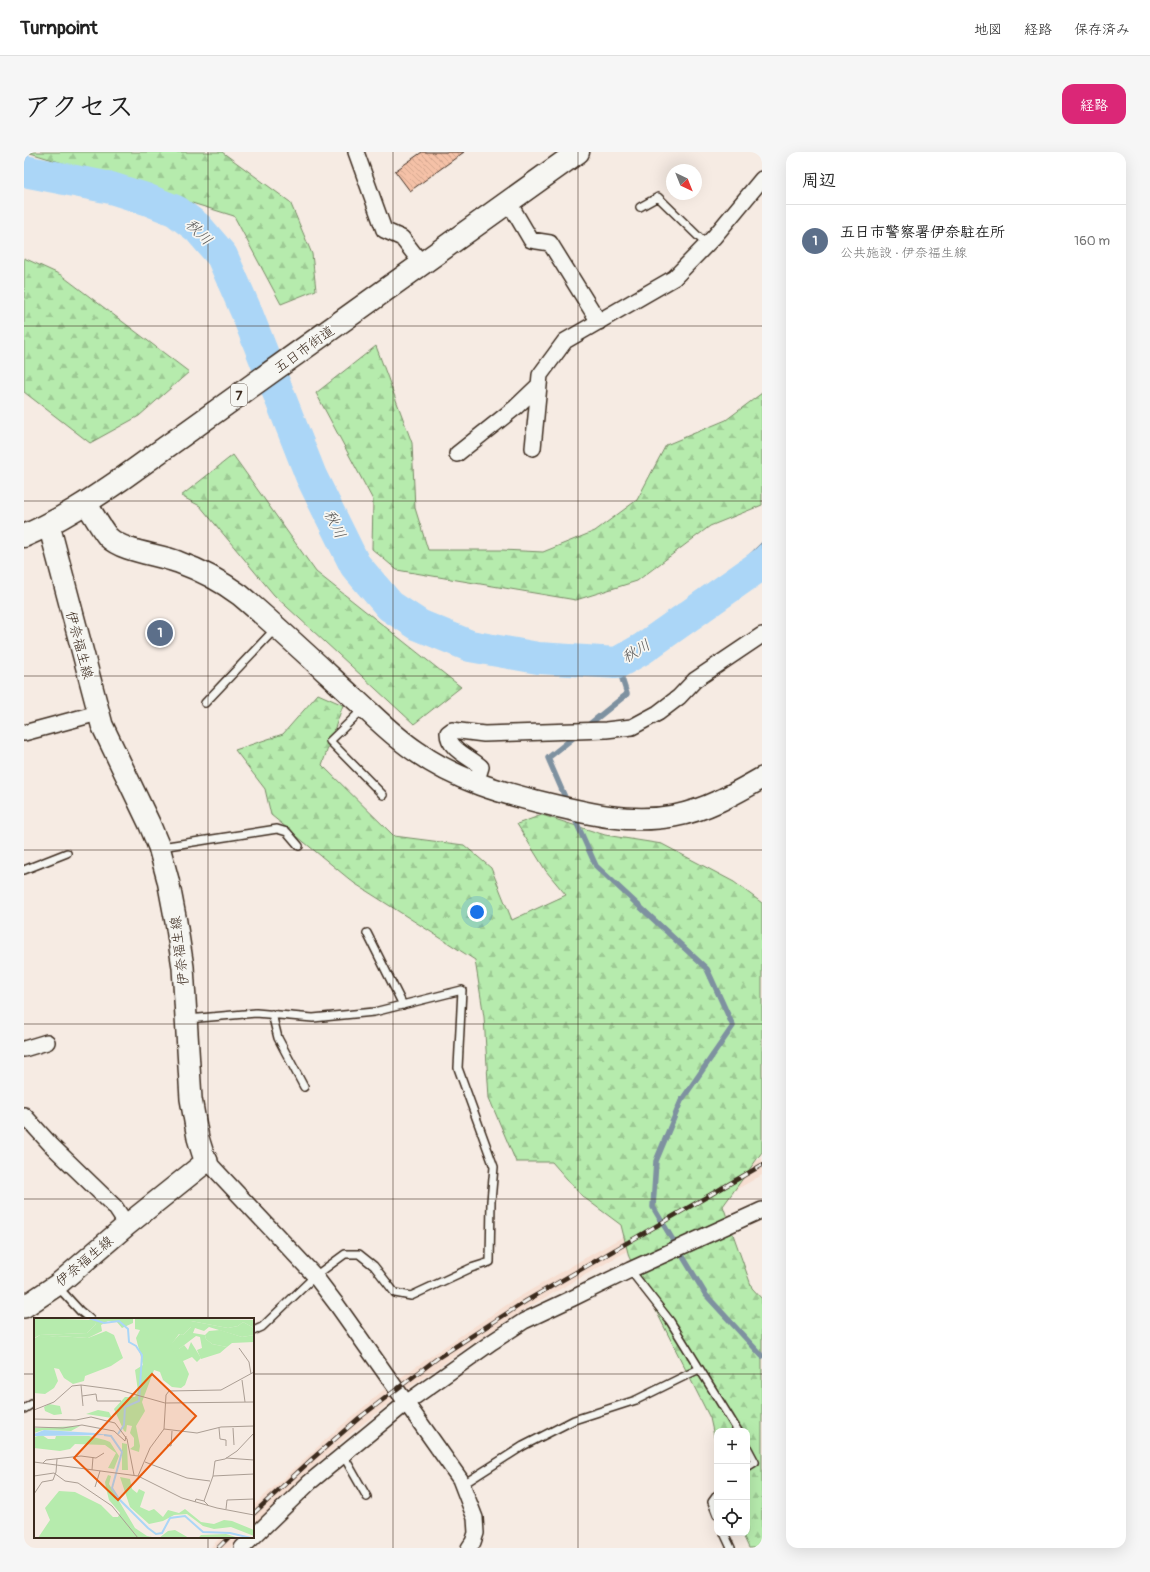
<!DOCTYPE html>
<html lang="ja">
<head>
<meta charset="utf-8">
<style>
	body { margin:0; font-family:Pangolin,"Klee One",sans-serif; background:#f6f6f6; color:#222 }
	.controls { position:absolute; right:12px; bottom:12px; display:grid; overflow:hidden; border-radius:8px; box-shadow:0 4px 16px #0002 }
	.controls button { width:36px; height:36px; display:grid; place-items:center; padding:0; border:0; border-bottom:1px solid #e0e0e0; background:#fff; color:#222; font:20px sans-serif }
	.compass { position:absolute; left:642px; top:12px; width:36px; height:36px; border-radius:50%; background:#fff; box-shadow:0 4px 16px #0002; rotate:137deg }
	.you { position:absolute; left:453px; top:760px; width:14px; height:14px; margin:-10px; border:3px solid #fff; border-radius:50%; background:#1a73e8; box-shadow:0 0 0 6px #1a73e833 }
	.badge { display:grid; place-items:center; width:26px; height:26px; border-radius:50%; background:#db2777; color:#fff; font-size:13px; font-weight:700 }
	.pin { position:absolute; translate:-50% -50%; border:2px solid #fff; box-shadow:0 1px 4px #0006 }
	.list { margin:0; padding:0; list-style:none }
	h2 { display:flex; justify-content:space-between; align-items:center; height:52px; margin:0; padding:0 16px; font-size:17px }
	h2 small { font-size:13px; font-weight:400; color:#767676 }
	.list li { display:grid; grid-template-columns:26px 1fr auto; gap:12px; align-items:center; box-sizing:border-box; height:72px; padding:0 16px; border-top:1px solid #e0e0e0 }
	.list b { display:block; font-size:15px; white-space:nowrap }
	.list p { margin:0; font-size:13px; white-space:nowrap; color:#767676 }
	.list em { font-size:13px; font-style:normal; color:#767676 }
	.icon { flex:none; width:22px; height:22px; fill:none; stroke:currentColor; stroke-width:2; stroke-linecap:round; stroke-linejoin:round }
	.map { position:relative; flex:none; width:738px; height:1396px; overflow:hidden; border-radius:12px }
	header { display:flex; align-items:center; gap:24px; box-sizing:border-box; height:56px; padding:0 20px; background:#fff; border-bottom:1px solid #e0e0e0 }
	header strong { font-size:19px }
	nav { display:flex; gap:22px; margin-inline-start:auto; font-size:14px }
	.intro { display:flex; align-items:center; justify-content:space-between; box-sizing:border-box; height:96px; padding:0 24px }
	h1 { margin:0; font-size:28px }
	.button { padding:10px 18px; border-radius:12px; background:#db2777; color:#fff; font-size:14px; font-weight:700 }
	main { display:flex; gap:24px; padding:0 24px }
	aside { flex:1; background:#fff; border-radius:12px; box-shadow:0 4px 16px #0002 }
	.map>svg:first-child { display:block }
	.built { fill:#f6ded1 }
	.forest { fill:url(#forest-firs); stroke:#788a66 }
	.water { fill:url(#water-rules); stroke:#7e91a0 }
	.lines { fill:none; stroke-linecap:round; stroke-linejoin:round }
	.shore { stroke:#686f75; stroke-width:1 }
	.stream { stroke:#7e91a0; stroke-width:5.5 }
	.river { stroke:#abd6f7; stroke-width:32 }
	.building { fill:url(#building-back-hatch); stroke:#3b2a1e }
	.lane-casing { stroke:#3b2a1e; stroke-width:10 }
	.street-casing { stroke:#3b2a1e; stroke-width:18 }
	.secondary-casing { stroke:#3b2a1e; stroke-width:24 }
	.primary-casing { stroke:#3b2a1e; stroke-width:25 }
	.lane { stroke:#f6f6f2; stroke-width:7 }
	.street { stroke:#f6f6f2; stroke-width:15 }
	.secondary { stroke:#f6f6f2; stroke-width:21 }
	.primary { stroke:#f6f6f2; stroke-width:22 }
	.rail-casing { stroke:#3b2a1e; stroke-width:4.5 }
	.rail { stroke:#f6f6f2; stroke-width:3; stroke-dasharray:9; stroke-linecap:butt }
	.grid { fill:none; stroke:#3b2a1e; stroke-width:1; stroke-opacity:0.55 }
	.labels { text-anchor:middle; stroke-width:3.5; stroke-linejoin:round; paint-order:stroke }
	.shield { fill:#f6f6f2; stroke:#73675e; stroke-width:1 }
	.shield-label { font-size:13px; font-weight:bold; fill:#3b2a1e }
	.street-label { font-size:14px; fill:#3b2a1e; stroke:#f6f6f2 }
	.water-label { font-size:15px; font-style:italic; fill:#575554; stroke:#f6f6f2 }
	.inset-river { fill:none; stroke:#abd6f7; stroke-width:2 }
	.inset-road { fill:none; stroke:#ab9e94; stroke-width:1 }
	.view { fill:#e8590c; fill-opacity:0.15; stroke:#e8590c; stroke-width:2 }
	.inset-edge { fill:none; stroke:#3b2a1e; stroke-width:2 }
</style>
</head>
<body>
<header>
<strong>Turnpoint</strong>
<nav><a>地図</a><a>経路</a><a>保存済み</a></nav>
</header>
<div class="intro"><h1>アクセス</h1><a class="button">経路</a></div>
<main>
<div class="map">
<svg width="738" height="1396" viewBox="0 0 738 1396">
	<defs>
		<pattern id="forest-firs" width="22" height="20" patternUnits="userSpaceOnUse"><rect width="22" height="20" fill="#b6ebad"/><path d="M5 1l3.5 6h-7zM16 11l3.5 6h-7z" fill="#9dca94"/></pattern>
		<pattern id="water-rules" width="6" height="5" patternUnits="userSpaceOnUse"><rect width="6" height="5" fill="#abd6f7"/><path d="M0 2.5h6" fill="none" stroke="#94b8d3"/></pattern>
		<pattern id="building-back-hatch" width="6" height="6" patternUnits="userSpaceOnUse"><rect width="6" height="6" fill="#f5c1a7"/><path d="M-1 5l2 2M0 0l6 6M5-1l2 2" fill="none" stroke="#d3a68f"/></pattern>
	</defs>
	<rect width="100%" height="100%" fill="#f6ebe3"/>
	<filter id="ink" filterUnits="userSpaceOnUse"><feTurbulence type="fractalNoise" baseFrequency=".025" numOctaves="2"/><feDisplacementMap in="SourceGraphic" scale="8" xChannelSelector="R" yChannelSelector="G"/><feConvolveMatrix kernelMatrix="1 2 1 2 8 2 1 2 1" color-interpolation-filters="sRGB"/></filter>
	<g filter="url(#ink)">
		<!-- built -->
		<path class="built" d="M 738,1006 L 738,1023 L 501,1157 L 442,1196 L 382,1238 L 373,1228 L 430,1188 L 490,1148 L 556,1109 Z
			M 363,1235 L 371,1247 L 329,1280 L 280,1323 L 229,1374 L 229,1354 L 309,1281 Z
			M 197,1385 L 217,1385 L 206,1396 L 186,1396 Z"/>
		<!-- forest -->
		<path class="forest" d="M 3,0 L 198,0 L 266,50 L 288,102 L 292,138 L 257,152 L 210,64 Z
			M 0,106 L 37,123 L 165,220 L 115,264 L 66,291 L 0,240 Z
			M 352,194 L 388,291 L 391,356 L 404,398 L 478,398 L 519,400 L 571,379 L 613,348 L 642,293 L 702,268 L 738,241 L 738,353 L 686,374 L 613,429 L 552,448 L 373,418 L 348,397 L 349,348 L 292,241 Z
			M 209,303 L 292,420 L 437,535 L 390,572 L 250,443 L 176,354 L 157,344 Z
			M 294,542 L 319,553 L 298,613 L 370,684 L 440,693 L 467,716 L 488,768 L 542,743 L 522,719 L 493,672 L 518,663 L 581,683 L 638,692 L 710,730 L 738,751 L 738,1000 L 699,1054 L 728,1136 L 738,1147 L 738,1396 L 725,1396 L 718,1381 L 723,1381 L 723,1279 L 693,1279 L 693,1298 L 686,1266 L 605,1105 L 597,1073 L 558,1044 L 528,1010 L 492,1010 L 465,946 L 460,865 L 451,808 L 330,731 L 247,663 L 241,637 L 211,598 L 259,582 Z"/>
		<!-- water -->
		<path class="water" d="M 738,390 L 738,419 L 630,489 L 701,426 Z"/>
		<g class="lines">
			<!-- shore -->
			<path class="shore" d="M 738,396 L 694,438 L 693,440 L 696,441 L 734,417 L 738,416"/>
			<!-- stream -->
			<path class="stream" d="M 562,575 L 603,542 L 593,511
				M 544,652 L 524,606 L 554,582
				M 549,663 L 572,714 L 683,817 L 709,874 L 657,949 L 632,1009 L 629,1055 L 682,1143 L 738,1204"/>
			<!-- river -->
			<path class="river" d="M 0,19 L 87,36 L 122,47 L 152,59 L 174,76 L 198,104 L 222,159 L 287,324 L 331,413 L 366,454 L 395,473 L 446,494 L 514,506 L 593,511 L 618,497 L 738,412"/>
		</g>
		<!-- building -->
		<path class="building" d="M 398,0 L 440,0 L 386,39 L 371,19 Z"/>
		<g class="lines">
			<defs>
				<path id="lane" d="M 616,55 L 634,45 L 683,93
					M 181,551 L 251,477
					M 339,557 L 306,589 L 359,643
					M 137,695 L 253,677 L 263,680 L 275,694
					M 0,718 L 43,701
					M 343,781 L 379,853
					M 248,862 L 254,886 L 280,935
					M 164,867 L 232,861 L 289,866 L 350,860 L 438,838 L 434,916 L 470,1015 L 467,1049 L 466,1110 L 447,1116 L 387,1144 L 371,1141 L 350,1114 L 335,1102 L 321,1102 L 291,1124 L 238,1175 L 229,1179
					M 606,1118 L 646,1169 L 714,1279
					M 34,1135 L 56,1159 L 66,1167
					M 0,1257 L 11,1250
					M 723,1295 L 731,1310 L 723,1315
					M 319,1303 L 343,1345
					M 438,1333 L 499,1294 L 550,1268 L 612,1248 L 675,1217
					M 693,1343 L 688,1350 L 693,1363
					M 700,1381 L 707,1396"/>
				<path id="street" d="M 332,0 L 360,78 L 378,86 L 398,112
					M 484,49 L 507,88 L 526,91 L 575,170
					M 509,296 L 516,223 L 541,189 L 650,126 L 690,85 L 738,27
					M 433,302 L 492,255 L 515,233
					M 0,581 L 74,561
					M 452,631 L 457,615 C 446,605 424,597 424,581 L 428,578 L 460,582 L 582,578 L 608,575 L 634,561 L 655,545 L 671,528 L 738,483
					M 0,897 L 23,890
					M 0,963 L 28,994 L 91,1055 L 103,1073
					M 183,1009 L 291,1124 L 313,1153 L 436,1327 L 451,1366 L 452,1381 L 449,1390 L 445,1396
					M 218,1396 L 286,1330 L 382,1251 L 468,1190 L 500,1169 L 549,1146 L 606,1118 L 738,1058"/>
				<path id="secondary" d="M 62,351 C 69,362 76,375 84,385 C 99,400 134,402 154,410 C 176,418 197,429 216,443 C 255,476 293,512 331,547 C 351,565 370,585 393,600 C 432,628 478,641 524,652 C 565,662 607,672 650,664 C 682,658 710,642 738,626
					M 0,1155 L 33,1133 L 103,1073 L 183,1009 L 179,1002 L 174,986 L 167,947 L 159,815 L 152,770 L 144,728 L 135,695 L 125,671 L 78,573 L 25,373"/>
				<path id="primary" d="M 0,384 C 35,369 67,348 99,326 L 554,0"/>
			</defs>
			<!-- lane casing -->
			<use href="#lane" class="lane-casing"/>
			<!-- street casing -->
			<use href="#street" class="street-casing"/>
			<!-- secondary casing -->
			<use href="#secondary" class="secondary-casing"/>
			<!-- primary casing -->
			<use href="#primary" class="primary-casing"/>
			<!-- lane -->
			<use href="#lane" class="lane"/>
			<!-- street -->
			<use href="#street" class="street"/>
			<!-- secondary -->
			<use href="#secondary" class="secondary"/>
			<!-- primary -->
			<use href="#primary" class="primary"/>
			<defs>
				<path id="rail" d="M 229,1362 L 288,1307 L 335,1266 L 415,1205 L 502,1149 L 738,1013
					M 194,1396 L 205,1385"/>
			</defs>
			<!-- rail casing -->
			<use href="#rail" class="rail-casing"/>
			<!-- rail -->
			<use href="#rail" class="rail"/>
		</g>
	</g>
	<!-- grid -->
	<path class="grid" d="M 184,0 L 184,1167M 369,0 L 369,1396M 554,0 L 554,1396M 0,174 L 738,174M 0,349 L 738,349M 0,524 L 738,524M 0,698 L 738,698M 0,872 L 738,872M 0,1047 L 738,1047M 0,1222 L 11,1222M 229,1222 L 738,1222M 184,1385 L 184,1396"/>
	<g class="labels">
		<!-- shield labels -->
		<rect class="shield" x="207" y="232" width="16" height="22" rx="3"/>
		<g class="shield-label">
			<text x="215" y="248">7</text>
		</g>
		<!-- street labels -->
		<g class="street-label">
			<text transform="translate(280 197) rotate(-36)" y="5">五日市街道</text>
			<text transform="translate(56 493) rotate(75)" y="5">伊奈福生線</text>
			<text transform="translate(155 799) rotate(-97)" y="5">伊奈福生線</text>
			<text transform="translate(60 1109) rotate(-40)" y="5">伊奈福生線</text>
		</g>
		<!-- water labels -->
		<g class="water-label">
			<text transform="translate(175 80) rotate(45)" y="5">秋川</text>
			<text transform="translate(311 372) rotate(64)" y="5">秋川</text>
			<text transform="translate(612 499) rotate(-31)" y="5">秋川</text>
		</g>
	</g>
	<!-- overview -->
	<g transform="translate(10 1166)">
		<rect width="220" height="220" fill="#f6ebe3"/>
		<path d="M 0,0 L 59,2 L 62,6 L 53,15 L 6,17 L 0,20 L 23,18 L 54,20 L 72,13 L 80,17 L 89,40 L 77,48 L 51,58 L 50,63 L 39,66 L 30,60 L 25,51 L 20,50 L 24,63 L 20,70 L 11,76 L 0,75 ZM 101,0 L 220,2 L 220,10 L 209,4 L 204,8 L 194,10 L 157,3 L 157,9 L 149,17 L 145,16 L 137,27 L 145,31 L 150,27 L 154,32 L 157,24 L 167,40 L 163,44 L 158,39 L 149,43 L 155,56 L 151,67 L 147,70 L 138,69 L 129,62 L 126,54 L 120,52 L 108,84 L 111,93 L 102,108 L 106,128 L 105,134 L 96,131 L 100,128 L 100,120 L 96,115 L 98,108 L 93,107 L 92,114 L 90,113 L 80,91 L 91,79 L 101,79 L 104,73 L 101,52 L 109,47 L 102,20 L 106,12 L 101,11 ZM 186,12 L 208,19 L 220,17 L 220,24 L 198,25 L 193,29 L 178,26 L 172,21 L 171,17 L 175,13 ZM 15,86 L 26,88 L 28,96 L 20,97 L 11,93 L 10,89 ZM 64,92 L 75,94 L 78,100 L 52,96 ZM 46,108 L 37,113 L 9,112 L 0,115 L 0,110 ZM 8,117 L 14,121 L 21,121 L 22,118 L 55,118 L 71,122 L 76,124 L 85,138 L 80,151 L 74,150 L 82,135 L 71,127 L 41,126 L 36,131 L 26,133 L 0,130 L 0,119 ZM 88,125 L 93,126 L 94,152 L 88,152 ZM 74,157 L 77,158 L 75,166 L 101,210 L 113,218 L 123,220 L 4,220 L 16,202 L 11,190 L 25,173 L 41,174 L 67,187 L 79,199 L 84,199 L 86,195 L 75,182 L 72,170 L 71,164 ZM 86,159 L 96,161 L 98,171 L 103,175 L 105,171 L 111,174 L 106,189 L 115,193 L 120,191 L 129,199 L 134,192 L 145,195 L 151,191 L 167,204 L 180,206 L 190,202 L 198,203 L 220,212 L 220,218 L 197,209 L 180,211 L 169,208 L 153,196 L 140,197 L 129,203 L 115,206 L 96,189 ZM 141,212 L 155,220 L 125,220 L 134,213 ZM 192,216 L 205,220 L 164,220 L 167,217 Z" fill="#b6ebad"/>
		<path d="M 54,0 L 99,0 L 99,5 L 88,10 L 82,3 L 74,3 L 67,7 L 68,13 L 54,20 L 23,18 L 0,21 L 6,17 L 53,15 L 62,6 Z" fill="#b6ebad"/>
		<path d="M 157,3 L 194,10 L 204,8 L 209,4 L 220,10 L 220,17 L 208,19 L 175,9 L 170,13 L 161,10 L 159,15 L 171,17 L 172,21 L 178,26 L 193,29 L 186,35 L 167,41 L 163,32 L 168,30 L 166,19 L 162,18 L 145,31 L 147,40 L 144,41 L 136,27 L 146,16 L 149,17 L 157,9 Z" fill="#b6ebad"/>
		<path d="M 10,112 L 61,115 L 74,117 L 0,118 L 0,116 Z" fill="#abd6f7"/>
		<path class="inset-river" d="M 55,0 L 70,5 L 85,3 L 94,11 L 95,24 L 102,28 L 108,37 L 105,83 L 91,89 L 90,107 L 84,116M 70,117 L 77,118 L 88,134 L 78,170 L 85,181 L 114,210 L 122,216 L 128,215 L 136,200 L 151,198 L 169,214 L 196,215 L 217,220"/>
		<path class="inset-road" d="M 205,30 L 215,44 L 217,56M 208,62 L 211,84M 47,67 L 49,88M 48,78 L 62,76 L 63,83 L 87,83M 0,92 L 20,84 L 38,68 L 47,67 L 85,72 L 131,85 L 220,84M 0,101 L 42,102 L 57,99 L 81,105 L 93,121 L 100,157M 0,109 L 29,110 L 48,107 L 80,113 L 91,123 L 92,118M 185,110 L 186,121 L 192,122 L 192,128M 199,110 L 200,127M 130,111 L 132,77 L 135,73 L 187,72 L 220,54M 133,127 L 137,128 L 138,113M 192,140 L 220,142M 0,144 L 104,158 L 148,180 L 183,190 L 220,197M 111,144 L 153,160 L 176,163M 9,145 L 12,142 L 47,138 L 62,140 L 70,135M 58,152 L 59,139M 0,158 L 20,155 L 31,163 L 44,165 L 78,188 L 104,220M 104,158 L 116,130 L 130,111 L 163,115 L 187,109 L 220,108M 179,158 L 181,143 L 191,141 L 203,133 L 220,115M 61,169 L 66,153M 0,176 L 8,164 L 19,162 L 22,154 L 23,141M 170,183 L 179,158 L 220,156M 161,184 L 162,181 L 170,183 L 175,188M 192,191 L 193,182 L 220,181"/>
		<path class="view" d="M 118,56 L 162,98 L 84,182 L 40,140 Z"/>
		<rect width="220" height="220" class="inset-edge"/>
	</g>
</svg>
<div class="controls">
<button>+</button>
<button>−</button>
<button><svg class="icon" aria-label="locate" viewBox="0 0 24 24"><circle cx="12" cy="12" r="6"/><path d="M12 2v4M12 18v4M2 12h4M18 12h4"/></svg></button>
</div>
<svg class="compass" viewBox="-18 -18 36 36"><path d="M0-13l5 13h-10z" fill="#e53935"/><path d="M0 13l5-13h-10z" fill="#767676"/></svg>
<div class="you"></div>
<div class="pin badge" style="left:136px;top:481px;background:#5c6f8a">1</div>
</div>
<aside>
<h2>周辺<small></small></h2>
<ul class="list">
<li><span class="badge" style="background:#5c6f8a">1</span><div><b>五日市警察署伊奈駐在所</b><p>公共施設 · 伊奈福生線</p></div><em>160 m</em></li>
</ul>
</aside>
</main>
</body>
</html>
